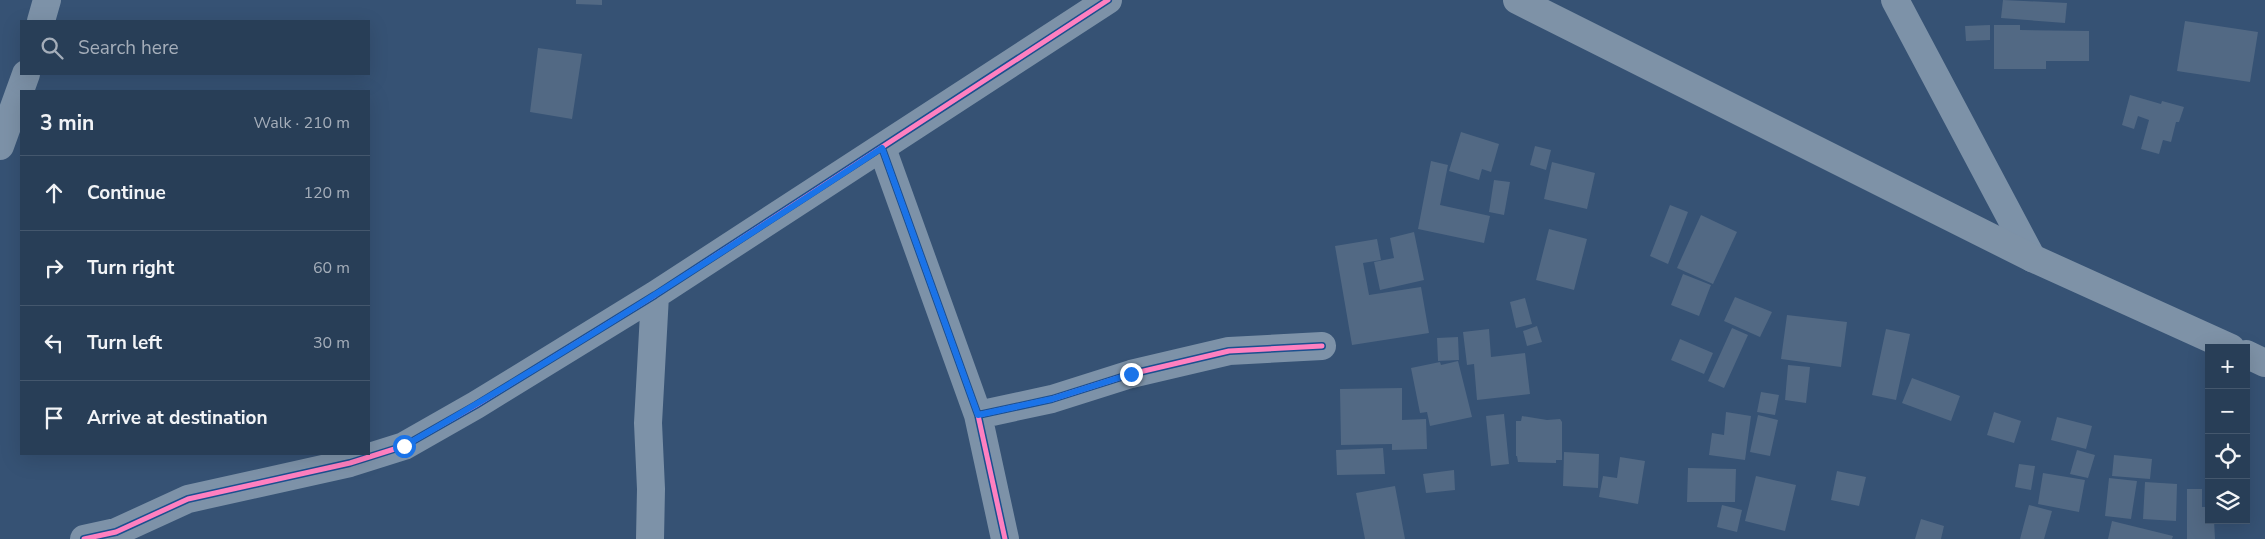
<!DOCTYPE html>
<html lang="en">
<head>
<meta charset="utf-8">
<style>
	body { margin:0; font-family:"Nunito Sans",sans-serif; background:#30455d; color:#f1f3f6 }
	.controls { position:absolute; right:15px; bottom:15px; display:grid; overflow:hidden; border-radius:0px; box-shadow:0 5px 20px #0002 }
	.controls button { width:45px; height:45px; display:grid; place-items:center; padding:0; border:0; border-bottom:1px solid #44576d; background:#283e57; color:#f1f3f6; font:25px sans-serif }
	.stop { position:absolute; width:15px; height:15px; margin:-11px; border:4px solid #1a73e8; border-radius:50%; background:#fff }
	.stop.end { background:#1a73e8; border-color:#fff; box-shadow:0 1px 5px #0008 }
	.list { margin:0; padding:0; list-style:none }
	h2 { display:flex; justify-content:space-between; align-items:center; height:65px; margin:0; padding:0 20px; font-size:21px }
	h2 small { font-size:16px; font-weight:400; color:#a5aeba }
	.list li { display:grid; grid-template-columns:32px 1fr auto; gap:15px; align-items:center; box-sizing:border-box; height:75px; padding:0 20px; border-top:1px solid #44576d }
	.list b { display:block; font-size:19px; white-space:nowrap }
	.list em { font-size:16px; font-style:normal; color:#a5aeba }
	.icon { flex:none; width:28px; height:28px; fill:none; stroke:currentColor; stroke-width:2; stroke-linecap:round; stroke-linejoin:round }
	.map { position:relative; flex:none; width:2265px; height:539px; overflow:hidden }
	.search { position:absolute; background:#283e57; box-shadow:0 5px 20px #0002; left:20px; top:20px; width:350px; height:55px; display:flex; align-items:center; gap:12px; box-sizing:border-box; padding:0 18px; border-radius:0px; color:#a5aeba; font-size:19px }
	.panel { position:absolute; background:#283e57; box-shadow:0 5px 20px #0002; left:20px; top:90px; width:350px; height:365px; border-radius:0px }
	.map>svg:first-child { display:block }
	.building { fill:#526984 }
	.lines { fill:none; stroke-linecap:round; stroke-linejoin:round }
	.minor { stroke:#7d92a8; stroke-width:28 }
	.highway { stroke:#7e92a7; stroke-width:28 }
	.cycleway-casing { stroke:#1b4f8f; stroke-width:8 }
	.cycleway { stroke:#ff80c0; stroke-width:5 }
	.route { stroke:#1a73e8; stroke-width:6 }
</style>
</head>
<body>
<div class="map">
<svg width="2265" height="539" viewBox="0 0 2265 539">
	<rect width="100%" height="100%" fill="#365274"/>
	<!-- building -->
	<path class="building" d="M 576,0 L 602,0 L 602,5 L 576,4 Z
		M 2003,0 L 2067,3 L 2065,23 L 2001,18 Z
		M 2185,21 L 2258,32 L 2250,82 L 2177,71 Z
		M 1990,25 L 1990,40 L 1966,41 L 1965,26 Z
		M 1994,25 L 2020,25 L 2020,30 L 2089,31 L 2089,61 L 2046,61 L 2046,69 L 1994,69 Z
		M 538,48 L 582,54 L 572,119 L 530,112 Z
		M 2130,95 L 2161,104 L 2162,101 L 2184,107 L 2179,122 L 2176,122 L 2171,142 L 2163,140 L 2159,154 L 2141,149 L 2149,120 L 2138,116 L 2134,129 L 2122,125 Z
		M 1461,132 L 1499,144 L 1491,172 L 1482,169 L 1479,180 L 1449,171 Z
		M 1535,146 L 1551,150 L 1546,170 L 1530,165 Z
		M 1431,161 L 1448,165 L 1440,205 L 1490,216 L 1484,243 L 1418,229 Z
		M 1552,162 L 1595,173 L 1587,209 L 1544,199 Z
		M 1494,180 L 1510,182 L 1504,215 L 1489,212 Z
		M 1670,205 L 1688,212 L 1668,264 L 1650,256 Z
		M 1701,215 L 1737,232 L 1713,284 L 1677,268 Z
		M 1549,229 L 1587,239 L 1574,290 L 1536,280 Z
		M 1414,232 L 1424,280 L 1380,290 L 1374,262 L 1394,258 L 1390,238 Z
		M 1377,239 L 1381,260 L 1363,263 L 1369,295 L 1421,287 L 1429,333 L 1352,345 L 1335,246 Z
		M 1683,274 L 1711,285 L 1699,316 L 1671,305 Z
		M 1735,297 L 1772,312 L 1760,337 L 1724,321 Z
		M 1525,298 L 1532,324 L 1516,328 L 1510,302 Z
		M 1787,315 L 1847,322 L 1841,367 L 1781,359 Z
		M 1537,326 L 1542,342 L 1527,346 L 1523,331 Z
		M 1732,328 L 1748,335 L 1724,388 L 1708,381 Z
		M 1489,329 L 1491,357 L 1525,353 L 1530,394 L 1477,400 L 1474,364 L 1467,365 L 1463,332 Z
		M 1886,329 L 1910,334 L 1896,400 L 1872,395 Z
		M 1458,337 L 1459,360 L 1438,361 L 1437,338 Z
		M 1680,339 L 1713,353 L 1704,374 L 1671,360 Z
		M 1458,361 L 1472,417 L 1430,426 L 1427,412 L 1420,413 L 1411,368 L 1440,362 L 1441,365 Z
		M 1788,365 L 1810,367 L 1806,403 L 1785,400 Z
		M 1912,378 L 1960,396 L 1951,421 L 1902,403 Z
		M 1402,388 L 1402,420 L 1426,419 L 1427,449 L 1392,450 L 1392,444 L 1341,445 L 1340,389 Z
		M 1761,392 L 1779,395 L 1775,415 L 1757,412 Z
		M 1726,412 L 1751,416 L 1745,460 L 1709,455 L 1712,433 L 1724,435 Z
		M 1994,412 L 2021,421 L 2014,443 L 1987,435 Z
		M 1504,414 L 1509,464 L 1491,466 L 1486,416 Z
		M 1758,415 L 1778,420 L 1770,456 L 1750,452 Z
		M 1522,416 L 1547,420 L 1560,419 L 1562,422 L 1562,460 L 1556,460 L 1556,463 L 1518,462 L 1517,456 L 1516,456 L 1516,421 L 1521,421 Z
		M 2057,417 L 2092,426 L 2086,449 L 2051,440 Z
		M 1383,448 L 1385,474 L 1337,475 L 1336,450 Z
		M 2077,450 L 2095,455 L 2088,478 L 2070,474 Z
		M 1564,452 L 1599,454 L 1598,488 L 1563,486 Z
		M 2114,455 L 2152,459 L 2150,479 L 2112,476 Z
		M 1620,457 L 1645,461 L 1638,504 L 1599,497 L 1603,476 L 1617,478 Z
		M 2019,464 L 2035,466 L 2031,490 L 2015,487 Z
		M 1688,468 L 1736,469 L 1735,502 L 1687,502 Z
		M 1454,470 L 1455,490 L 1426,493 L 1423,474 Z
		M 1837,471 L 1866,477 L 1859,506 L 1831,500 Z
		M 2043,473 L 2085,480 L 2079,512 L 2038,504 Z
		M 1756,476 L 1796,485 L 1785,531 L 1745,521 Z
		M 2109,478 L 2137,481 L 2131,519 L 2105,516 Z
		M 2145,482 L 2177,484 L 2176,521 L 2143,519 Z
		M 1395,486 L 1405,539 L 1365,539 L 1356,493 Z
		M 2187,489 L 2202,489 L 2202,507 L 2209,507 L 2209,520 L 2214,520 L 2215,539 L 2187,539 Z
		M 1722,505 L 1742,510 L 1737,532 L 1717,527 Z
		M 2029,505 L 2052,511 L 2044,539 L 2020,539 Z
		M 1921,519 L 1944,526 L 1941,539 L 1915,539 Z
		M 2112,521 L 2173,536 L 2172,539 L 2108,539 Z"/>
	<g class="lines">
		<!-- minor -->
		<path class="minor" d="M 1895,0 L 2032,258
			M 41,21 L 47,0
			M 0,146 L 26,74
			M 882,148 L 978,415 L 1005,539
			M 978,415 L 1052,399 L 1131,374 L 1229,351 L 1322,346
			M 84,539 L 116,532 L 188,499 L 350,463 L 404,446 L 476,405 L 655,295 L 1108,0
			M 650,539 L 651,489 L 648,423 L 655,295"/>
		<!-- highway -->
		<path class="highway" d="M 1517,0 L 2032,258 L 2231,348
			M 2246,354 L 2265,363"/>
		<defs>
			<path id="cycleway" d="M 882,148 L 978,415 L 1005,539
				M 978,415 L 1052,399 L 1131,374 L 1229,351 L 1322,346
				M 84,539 L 116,532 L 188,499 L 350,463 L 404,446 L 476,405 L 655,295 L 1108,0"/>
		</defs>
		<!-- cycleway casing -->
		<use href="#cycleway" class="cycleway-casing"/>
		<!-- cycleway -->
		<use href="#cycleway" class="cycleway"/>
	</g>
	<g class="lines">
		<!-- route -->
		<path class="route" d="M 404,446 C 567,353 725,251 882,148 L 978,415 L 1052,399 L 1131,374"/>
	</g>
</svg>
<div class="controls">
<button>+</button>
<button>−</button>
<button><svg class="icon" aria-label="locate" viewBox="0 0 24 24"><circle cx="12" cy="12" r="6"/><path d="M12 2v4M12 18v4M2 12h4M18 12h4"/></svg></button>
<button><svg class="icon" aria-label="layers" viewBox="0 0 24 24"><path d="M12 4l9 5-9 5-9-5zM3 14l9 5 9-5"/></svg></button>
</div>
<div class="stop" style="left:404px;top:446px"></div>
<div class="stop end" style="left:1131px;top:374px"></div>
<div class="search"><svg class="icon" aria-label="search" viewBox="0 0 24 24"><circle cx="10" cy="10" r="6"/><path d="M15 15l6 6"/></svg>Search here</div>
<section class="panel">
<h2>3 min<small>Walk · 210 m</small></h2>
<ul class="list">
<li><svg class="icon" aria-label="ahead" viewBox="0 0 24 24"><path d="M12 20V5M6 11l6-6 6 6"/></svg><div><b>Continue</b></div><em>120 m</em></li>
<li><svg class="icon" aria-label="right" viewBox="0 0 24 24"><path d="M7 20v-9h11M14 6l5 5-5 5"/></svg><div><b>Turn right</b></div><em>60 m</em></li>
<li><svg class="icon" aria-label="left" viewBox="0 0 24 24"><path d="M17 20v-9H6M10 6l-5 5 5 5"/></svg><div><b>Turn left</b></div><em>30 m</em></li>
<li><svg class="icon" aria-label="arrive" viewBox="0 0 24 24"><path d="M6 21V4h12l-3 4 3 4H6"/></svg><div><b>Arrive at destination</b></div></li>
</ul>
</section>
</div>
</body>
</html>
